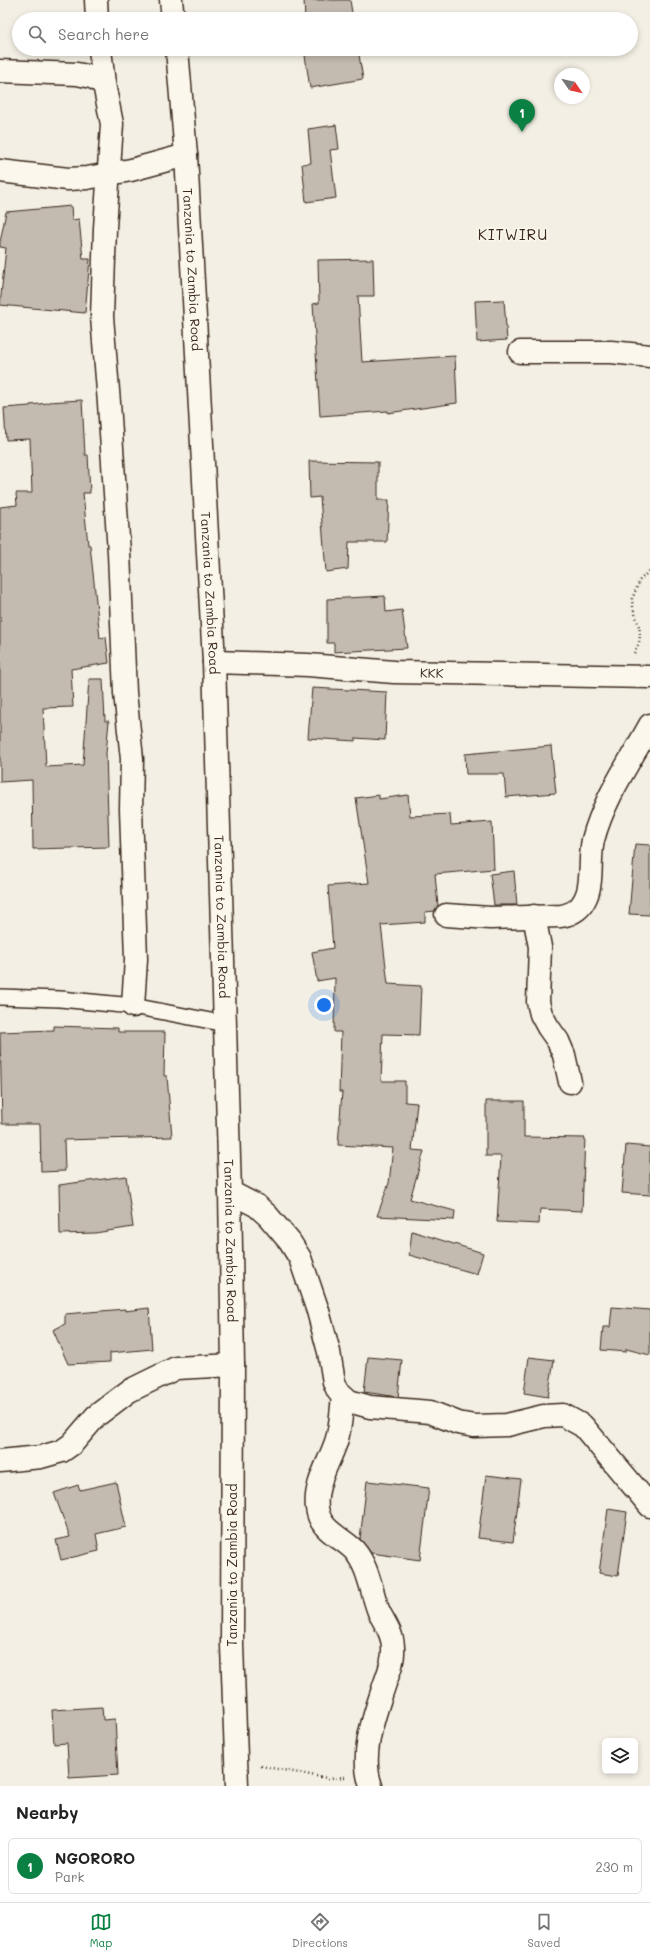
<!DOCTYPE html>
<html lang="en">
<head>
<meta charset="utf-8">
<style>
	body { margin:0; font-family:Mali,sans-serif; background:#f2f2f2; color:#222 }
	.controls { position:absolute; right:12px; bottom:12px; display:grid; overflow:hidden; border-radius:6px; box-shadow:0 2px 6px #0003 }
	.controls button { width:36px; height:36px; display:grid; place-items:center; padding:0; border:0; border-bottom:1px solid #e0e0e0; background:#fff; color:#222; font:20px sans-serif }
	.compass { position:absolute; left:554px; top:68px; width:36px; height:36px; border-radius:50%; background:#fff; box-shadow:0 2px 6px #0003; rotate:124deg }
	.you { position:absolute; left:324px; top:1005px; width:14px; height:14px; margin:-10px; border:3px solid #fff; border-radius:50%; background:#1a73e8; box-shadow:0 0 0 6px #1a73e833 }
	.badge { display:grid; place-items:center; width:26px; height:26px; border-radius:50%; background:#0b8043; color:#fff; font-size:13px; font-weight:700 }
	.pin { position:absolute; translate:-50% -33px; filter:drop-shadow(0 1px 2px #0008) }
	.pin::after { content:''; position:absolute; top:21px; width:14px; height:12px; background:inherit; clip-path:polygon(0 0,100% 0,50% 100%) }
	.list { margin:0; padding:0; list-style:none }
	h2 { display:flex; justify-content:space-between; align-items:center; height:52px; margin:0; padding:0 16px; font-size:17px }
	h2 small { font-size:13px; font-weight:400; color:#767676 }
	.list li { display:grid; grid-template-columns:26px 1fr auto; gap:12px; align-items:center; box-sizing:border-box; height:56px; margin:0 8px 8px; padding:0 8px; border:1px solid #e0e0e0; border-radius:6px }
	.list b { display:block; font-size:15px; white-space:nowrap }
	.list p { margin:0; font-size:13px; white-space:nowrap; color:#767676 }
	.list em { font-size:13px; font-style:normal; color:#767676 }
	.icon { flex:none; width:22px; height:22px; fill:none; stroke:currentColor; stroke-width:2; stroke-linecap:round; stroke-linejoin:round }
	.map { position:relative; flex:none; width:650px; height:1786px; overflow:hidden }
	.search { position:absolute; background:#fff; box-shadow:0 2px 6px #0003; left:12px; right:12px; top:12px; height:44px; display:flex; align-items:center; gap:10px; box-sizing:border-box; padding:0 14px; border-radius:22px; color:#767676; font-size:15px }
	.sheet { height:116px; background:#fff }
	nav { display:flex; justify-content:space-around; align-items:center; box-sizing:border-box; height:56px; border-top:1px solid #e0e0e0; background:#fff; font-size:11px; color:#767676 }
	nav a { display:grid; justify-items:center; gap:2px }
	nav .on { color:#0b8043 }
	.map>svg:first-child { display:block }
	.building { fill:#c3bbb0; stroke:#3b2a1e }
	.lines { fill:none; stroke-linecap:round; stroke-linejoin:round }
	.service-casing { stroke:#3b2a1e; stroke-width:18 }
	.minor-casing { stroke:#3b2a1e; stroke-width:25 }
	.trunk-casing { stroke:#3b2a1e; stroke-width:25 }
	.path { stroke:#3b2a1e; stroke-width:2.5; stroke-dasharray:1 3; stroke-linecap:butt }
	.service { stroke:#fbf7ec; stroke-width:15 }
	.minor { stroke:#fbf7ec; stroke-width:22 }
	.trunk { stroke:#fbf7ec; stroke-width:22 }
	.labels { text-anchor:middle; stroke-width:3; stroke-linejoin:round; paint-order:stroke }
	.street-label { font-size:13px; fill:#3b2a1e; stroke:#fbf7ec }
	.quarter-label { font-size:15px; letter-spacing:1px; fill:#3b2a1e; stroke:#fbf7ec }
</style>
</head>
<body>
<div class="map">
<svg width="650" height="1786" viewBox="0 0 650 1786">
	<rect width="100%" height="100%" fill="#f3efe4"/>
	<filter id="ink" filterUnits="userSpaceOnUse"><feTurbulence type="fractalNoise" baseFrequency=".025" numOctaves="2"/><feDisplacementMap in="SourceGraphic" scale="8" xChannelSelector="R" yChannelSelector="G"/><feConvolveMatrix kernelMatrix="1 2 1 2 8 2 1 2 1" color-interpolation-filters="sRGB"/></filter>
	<g filter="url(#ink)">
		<!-- building -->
		<path class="building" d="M 304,0 L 350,0 L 353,19 L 305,19 Z
			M 304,49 L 358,49 L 363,79 L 310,88 Z
			M 336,125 L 339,149 L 330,150 L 336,198 L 306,202 L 302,164 L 311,163 L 308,129 Z
			M 71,206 L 72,220 L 79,219 L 83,259 L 90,259 L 85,313 L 0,305 L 6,248 L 0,247 L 0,242 L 6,212 Z
			M 373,259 L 374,296 L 358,296 L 362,362 L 455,356 L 457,403 L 388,413 L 388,411 L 320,416 L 313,304 L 319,303 L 318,260 Z
			M 504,300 L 507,340 L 477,342 L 475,301 Z
			M 82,400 L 85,455 L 88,455 L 90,493 L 83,493 L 88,545 L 90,545 L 100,638 L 106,637 L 109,663 L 71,669 L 73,707 L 43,708 L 46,767 L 83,765 L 89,679 L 103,679 L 105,721 L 109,721 L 106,753 L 109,847 L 33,849 L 32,780 L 0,782 L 0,507 L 17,505 L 16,493 L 32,493 L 30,439 L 6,440 L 4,408 L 30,406 L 30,405 L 48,403 L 48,402 Z
			M 309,461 L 378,462 L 378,500 L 389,500 L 387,542 L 349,542 L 348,569 L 326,572 L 320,497 L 310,498 Z
			M 385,596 L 386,612 L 402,610 L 407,648 L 334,652 L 334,643 L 327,643 L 327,599 Z
			M 312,688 L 387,692 L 385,740 L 355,738 L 355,741 L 308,738 Z
			M 551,746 L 556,793 L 506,797 L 504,774 L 466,774 L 465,754 Z
			M 379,795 L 379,799 L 408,795 L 410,816 L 450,814 L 451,825 L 492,822 L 494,869 L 435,874 L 438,906 L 435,911 L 425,912 L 425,922 L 381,925 L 388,984 L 421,986 L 419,1035 L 383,1034 L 381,1081 L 405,1081 L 405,1102 L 417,1103 L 412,1150 L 424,1151 L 410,1199 L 455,1211 L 454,1220 L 377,1216 L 389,1183 L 393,1148 L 338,1145 L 342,1092 L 339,1092 L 341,1032 L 334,1032 L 335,978 L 317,981 L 312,952 L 333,948 L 328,886 L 369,883 L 356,798 Z
			M 635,844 L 650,845 L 650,915 L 629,914 Z
			M 514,871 L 517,905 L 494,905 L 490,874 Z
			M 54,1026 L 118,1028 L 118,1032 L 165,1032 L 164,1076 L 167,1076 L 172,1137 L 64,1140 L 65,1171 L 41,1172 L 40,1124 L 2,1124 L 0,1032 L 54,1030 Z
			M 486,1101 L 524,1101 L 524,1137 L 585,1138 L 582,1211 L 540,1209 L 539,1224 L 497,1222 L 501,1156 L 486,1156 Z
			M 626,1145 L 650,1147 L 650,1195 L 622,1193 Z
			M 126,1176 L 133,1227 L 95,1233 L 60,1234 L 59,1185 Z
			M 412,1231 L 483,1253 L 477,1274 L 409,1255 Z
			M 612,1307 L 650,1310 L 650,1355 L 626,1349 L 626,1352 L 601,1350 L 603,1327 L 610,1327 Z
			M 149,1308 L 152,1349 L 110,1353 L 110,1362 L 68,1364 L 53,1330 L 65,1324 L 65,1314 L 125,1309 L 125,1311 Z
			M 368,1357 L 402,1360 L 398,1397 L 364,1392 Z
			M 529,1357 L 554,1360 L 548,1397 L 524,1393 Z
			M 486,1475 L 521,1479 L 513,1542 L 478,1538 Z
			M 367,1481 L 429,1488 L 420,1560 L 371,1553 L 360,1539 Z
			M 116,1482 L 126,1527 L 96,1534 L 99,1551 L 61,1560 L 56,1540 L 70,1537 L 54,1493 L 78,1485 L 80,1490 Z
			M 608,1509 L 627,1512 L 618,1576 L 599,1573 Z
			M 102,1707 L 103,1720 L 115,1719 L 118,1775 L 69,1778 L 67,1743 L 54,1744 L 52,1710 Z"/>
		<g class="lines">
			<defs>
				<path id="service" d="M 0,997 L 60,999 L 133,1006 L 226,1024"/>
				<g id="minor">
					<path d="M 96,0 L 97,19"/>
					<path d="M 100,49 L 104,84 L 112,124 L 105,228 L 102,317 L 109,403 L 119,553 L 125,693 L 132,759 L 131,809 L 136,959 L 133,1006"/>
					<path d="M 0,71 L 77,74 L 92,77 L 104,84"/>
					<path d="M 0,171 L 68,179 L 87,178 L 131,170 L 186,155"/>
					<path d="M 520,352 L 611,352 L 650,356"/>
					<path id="s1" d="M 214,662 L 308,665 L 394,672 L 650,677"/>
					<path d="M 446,915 L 490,918 L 561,916 C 573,914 581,909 586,897 C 593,882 589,858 593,840 C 604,798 630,762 650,725"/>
					<path d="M 534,916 L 540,947 L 538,1002 L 541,1014 L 548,1027 L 558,1041 L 564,1055 L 570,1082"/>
					<path d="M 230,1192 L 257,1206 L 268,1216 L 290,1242 L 300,1258 L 318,1311 L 329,1352 L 334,1382 L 338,1391 L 349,1401 L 370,1407 L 430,1412 L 458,1423 L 474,1426 L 507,1425 L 544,1416 L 563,1415 L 583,1426 L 650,1506"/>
					<path d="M 343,1397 C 341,1412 341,1428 336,1442 C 329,1463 314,1485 317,1508 C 320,1531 340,1536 354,1550 C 369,1567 371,1592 379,1612 C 385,1624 393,1634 393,1648 C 394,1660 389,1672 385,1683 C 375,1714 359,1754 371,1786"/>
					<path d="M 0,1461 L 41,1457 L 62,1451 L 72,1444 L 96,1416 L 129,1391 L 176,1368 L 233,1365"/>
				</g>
				<g id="trunk">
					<path d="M 171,0 L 173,19"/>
					<path id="s2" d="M 177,49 L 186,155 L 214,662 L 230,1192 L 233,1365 L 232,1645 L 237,1786"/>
				</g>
			</defs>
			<!-- service casing -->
			<use href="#service" class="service-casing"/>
			<!-- minor casing -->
			<use href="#minor" class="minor-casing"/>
			<!-- trunk casing -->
			<use href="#trunk" class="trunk-casing"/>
			<!-- path -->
			<path class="path" d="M 634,653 C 648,630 633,620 632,599 L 640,580 L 650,570
				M 261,1766 L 327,1778 L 345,1777"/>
			<!-- service -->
			<use href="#service" class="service"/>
			<!-- minor -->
			<use href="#minor" class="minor"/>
			<!-- trunk -->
			<use href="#trunk" class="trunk"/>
		</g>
	</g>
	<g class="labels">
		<!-- street labels -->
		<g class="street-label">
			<text dy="5" stroke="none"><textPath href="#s2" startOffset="221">Tanzania to Zambia Road</textPath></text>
			<text dy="5" stroke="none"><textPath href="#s2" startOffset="545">Tanzania to Zambia Road</textPath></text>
			<text dy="5" stroke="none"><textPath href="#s1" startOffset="218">KKK</textPath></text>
			<text dy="5" stroke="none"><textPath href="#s2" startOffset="869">Tanzania to Zambia Road</textPath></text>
			<text dy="5" stroke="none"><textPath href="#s2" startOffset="1193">Tanzania to Zambia Road</textPath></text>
			<text transform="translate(232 1565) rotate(-90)" y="5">Tanzania to Zambia Road</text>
		</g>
		<!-- quarter labels -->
		<g class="quarter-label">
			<text x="513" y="240">KITWIRU</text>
		</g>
	</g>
</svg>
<div class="controls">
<button><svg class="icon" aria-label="layers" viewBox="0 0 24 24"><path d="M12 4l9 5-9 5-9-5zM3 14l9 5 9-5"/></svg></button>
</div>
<svg class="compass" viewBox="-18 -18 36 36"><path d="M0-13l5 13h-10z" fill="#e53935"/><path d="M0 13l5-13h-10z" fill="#767676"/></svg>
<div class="you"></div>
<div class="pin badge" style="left:522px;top:132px">1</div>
<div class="search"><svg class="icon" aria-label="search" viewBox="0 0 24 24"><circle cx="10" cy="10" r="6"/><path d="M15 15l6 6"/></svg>Search here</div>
</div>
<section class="sheet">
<h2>Nearby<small></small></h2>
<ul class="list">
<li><span class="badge">1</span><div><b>NGORORO</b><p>Park</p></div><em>230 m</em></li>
</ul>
</section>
<nav>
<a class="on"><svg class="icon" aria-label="map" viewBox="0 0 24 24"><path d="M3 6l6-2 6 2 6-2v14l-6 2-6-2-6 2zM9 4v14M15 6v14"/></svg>Map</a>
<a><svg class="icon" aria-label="directions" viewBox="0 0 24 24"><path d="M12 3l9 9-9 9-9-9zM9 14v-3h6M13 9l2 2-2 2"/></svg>Directions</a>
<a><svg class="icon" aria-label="saved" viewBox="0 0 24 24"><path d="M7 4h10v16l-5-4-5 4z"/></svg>Saved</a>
</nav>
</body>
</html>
